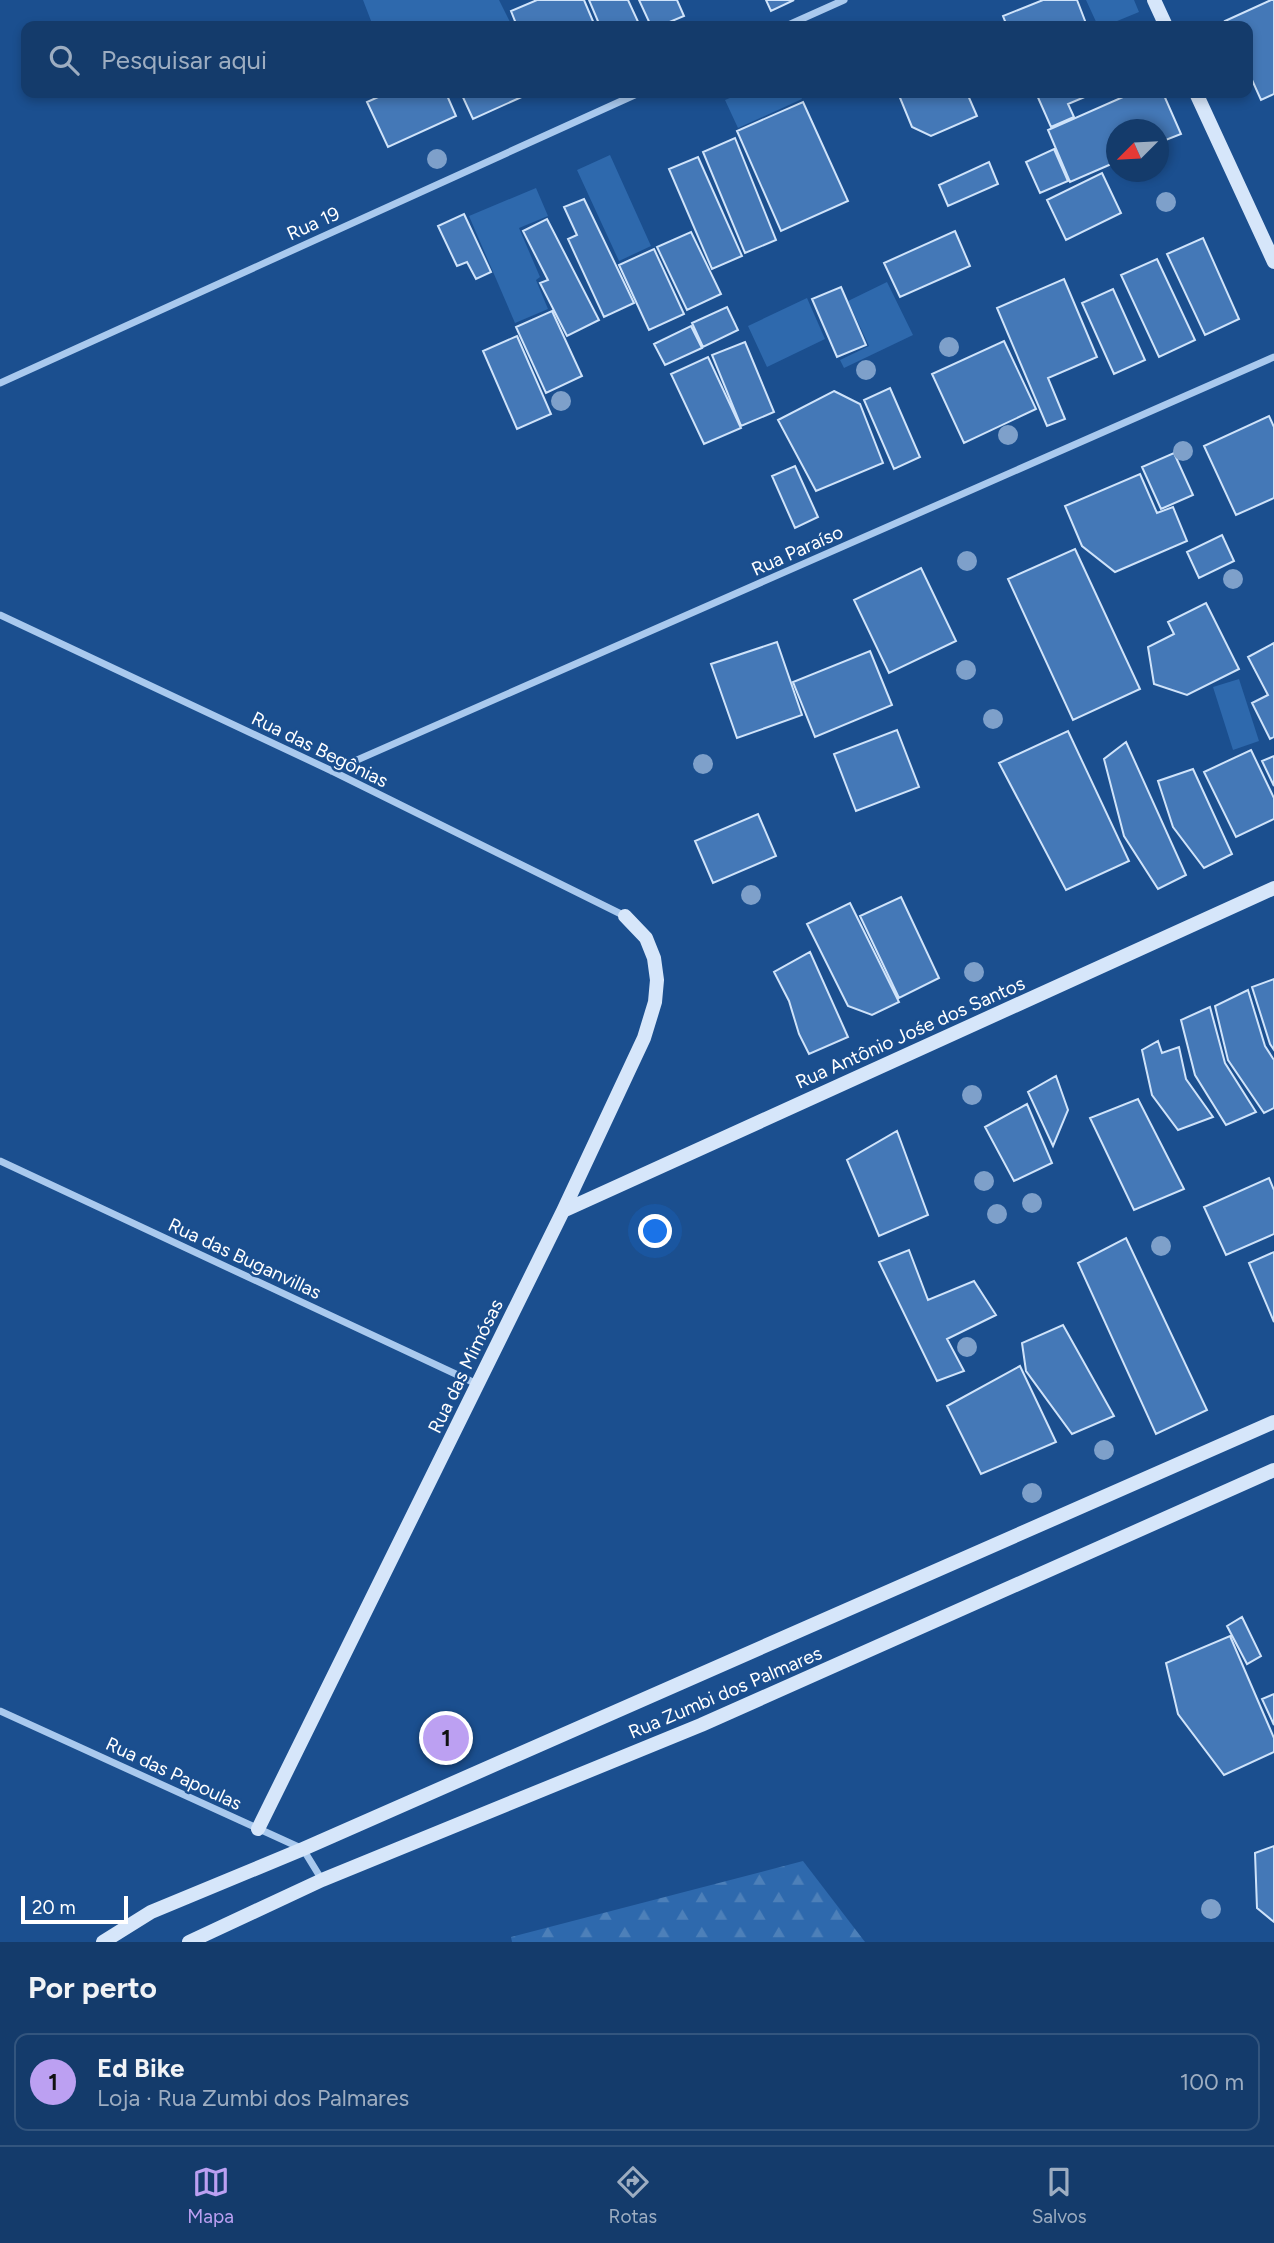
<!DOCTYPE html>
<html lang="pt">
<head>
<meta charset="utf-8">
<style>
	body { margin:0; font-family:Figtree,sans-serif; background:#1d4271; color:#f1f3f6 }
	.compass { position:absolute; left:1106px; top:119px; width:63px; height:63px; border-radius:50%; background:#143b6b; box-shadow:0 4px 10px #0003; rotate:246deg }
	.scale { position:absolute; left:21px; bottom:18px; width:107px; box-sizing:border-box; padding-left:7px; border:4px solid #fff; border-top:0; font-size:19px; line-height:24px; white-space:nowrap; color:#fff; -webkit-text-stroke:5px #1b4f8f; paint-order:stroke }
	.you { position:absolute; left:656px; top:1232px; width:24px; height:24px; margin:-18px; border:5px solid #fff; border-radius:50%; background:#1a73e8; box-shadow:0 0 0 10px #1a73e833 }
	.badge { display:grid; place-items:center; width:46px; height:46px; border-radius:50%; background:#bca0f2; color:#111; font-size:23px; font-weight:700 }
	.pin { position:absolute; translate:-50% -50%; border:4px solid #fff; box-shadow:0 2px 7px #0006 }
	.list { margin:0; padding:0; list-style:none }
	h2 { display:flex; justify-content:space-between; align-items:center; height:91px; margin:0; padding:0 28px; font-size:30px }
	h2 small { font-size:23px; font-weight:400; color:#9dadc1 }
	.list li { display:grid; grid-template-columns:46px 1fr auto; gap:21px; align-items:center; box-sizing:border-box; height:98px; margin:0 14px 14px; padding:0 14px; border:2px solid #33557e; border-radius:14px }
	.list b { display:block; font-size:26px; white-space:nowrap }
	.list p { margin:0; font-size:23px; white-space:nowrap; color:#9dadc1 }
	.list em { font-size:23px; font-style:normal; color:#9dadc1 }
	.icon { flex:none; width:38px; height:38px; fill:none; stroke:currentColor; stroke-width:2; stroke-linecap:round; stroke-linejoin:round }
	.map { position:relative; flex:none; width:1274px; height:1942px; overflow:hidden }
	.search { position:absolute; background:#143b6b; box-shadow:0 4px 10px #0003; left:21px; right:21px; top:21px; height:77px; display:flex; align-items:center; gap:18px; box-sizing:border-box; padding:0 24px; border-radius:14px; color:#9dadc1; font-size:26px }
	.sheet { height:203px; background:#143b6b }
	nav { display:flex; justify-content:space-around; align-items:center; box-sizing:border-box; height:98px; border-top:2px solid #33557e; background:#143b6b; font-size:19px; color:#9dadc1 }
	nav a { display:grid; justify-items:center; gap:4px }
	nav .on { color:#bca0f2 }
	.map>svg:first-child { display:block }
	.grass { fill:#2e69ad }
	.forest { fill:url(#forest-firs) }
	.building { fill:#4478b7; stroke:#cfe3fa; stroke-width:2 }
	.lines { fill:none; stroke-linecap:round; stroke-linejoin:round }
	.street { stroke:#a9c9ee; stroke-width:7 }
	.secondary { stroke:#d6e6fa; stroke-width:14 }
	.tree { fill:#7ea0ca }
	.labels { text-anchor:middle; stroke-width:5; stroke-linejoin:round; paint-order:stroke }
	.street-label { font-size:19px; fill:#fff; stroke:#1b4f8f }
</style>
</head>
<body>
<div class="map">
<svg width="1274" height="1942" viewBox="0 0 1274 1942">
	<defs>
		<pattern id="forest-firs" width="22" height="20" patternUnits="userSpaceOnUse" patternTransform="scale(1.75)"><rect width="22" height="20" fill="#2e69ad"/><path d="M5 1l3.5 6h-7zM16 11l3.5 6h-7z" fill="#4d80b9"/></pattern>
	</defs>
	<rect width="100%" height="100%" fill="#1b4f8f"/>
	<!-- grass -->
	<path class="grass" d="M 363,0 L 499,0 L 510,22 L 500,26 L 373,26 Z
		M 1086,0 L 1134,0 L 1139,12 L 1105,26 L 1098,26 Z
		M 742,93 L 799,93 L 802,99 L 738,128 L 725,100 Z
		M 610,155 L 651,246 L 619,261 L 577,170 Z
		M 536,188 L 548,216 L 519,228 L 540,277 L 536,280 L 548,309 L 515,323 L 469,216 Z
		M 887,282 L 913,335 L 844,368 L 840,360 L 869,346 L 848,301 Z
		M 807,298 L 825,339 L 767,367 L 748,326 Z
		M 1239,679 L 1259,741 L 1233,750 L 1213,687 Z"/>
	<!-- forest -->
	<path class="forest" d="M 803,1861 L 865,1942 L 512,1942 L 511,1937 Z"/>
	<!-- building -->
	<path class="building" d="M 537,0 L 584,0 L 595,26 L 517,26 L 511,11 Z
		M 589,0 L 628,0 L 640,26 L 600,26 Z
		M 639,0 L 677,0 L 684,16 L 660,26 L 651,26 Z
		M 766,0 L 794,0 L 771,11 Z
		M 1043,0 L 1077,0 L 1087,26 L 1007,26 L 1003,16 Z
		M 1271,0 L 1274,0 L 1274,94 L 1261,100 L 1248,71 L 1248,26 L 1228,26 L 1225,21 Z
		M 387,93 L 446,93 L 456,116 L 388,147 L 367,102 Z
		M 461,93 L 526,93 L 526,95 L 473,119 Z
		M 898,93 L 967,93 L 977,116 L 931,136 L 912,127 Z
		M 1036,93 L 1094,93 L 1068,104 L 1074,117 L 1051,127 Z
		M 1132,93 L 1163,93 L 1181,134 L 1158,143 L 1158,130 L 1116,130 L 1116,162 L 1070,182 L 1048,130 Z
		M 803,102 L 848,201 L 781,231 L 737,131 Z
		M 735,138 L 776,240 L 745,253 L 703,152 Z
		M 1054,149 L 1068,181 L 1040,193 L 1026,162 Z
		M 698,157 L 742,256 L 712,269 L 669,169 Z
		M 989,162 L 998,184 L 948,206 L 939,185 Z
		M 1102,173 L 1121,213 L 1066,240 L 1047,200 Z
		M 584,199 L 634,303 L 604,317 L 568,239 L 577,235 L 564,207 Z
		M 464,214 L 491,272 L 476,279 L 467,262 L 457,266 L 438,226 Z
		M 547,219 L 599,320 L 567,336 L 540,283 L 548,280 L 523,231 Z
		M 955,231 L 970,266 L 900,297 L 884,263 Z
		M 691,232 L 721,294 L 687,310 L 657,247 Z
		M 1203,238 L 1239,319 L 1205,335 L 1167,254 Z
		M 654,249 L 684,314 L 649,330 L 619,265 Z
		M 1157,259 L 1195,340 L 1159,357 L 1121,275 Z
		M 1064,279 L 1097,357 L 1048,378 L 1065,419 L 1047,426 L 997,308 Z
		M 841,287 L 866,345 L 837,357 L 812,299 Z
		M 1113,289 L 1145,360 L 1114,374 L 1082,303 Z
		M 727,307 L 738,330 L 703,347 L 692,323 Z
		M 552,311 L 582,376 L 546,393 L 516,327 Z
		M 691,326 L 702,348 L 665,365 L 654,344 Z
		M 517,336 L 551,414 L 517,429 L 483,351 Z
		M 1004,341 L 1036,409 L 964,443 L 932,374 Z
		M 745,342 L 774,412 L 741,426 L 712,355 Z
		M 708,357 L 741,428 L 704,444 L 671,374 Z
		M 890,388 L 920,457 L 894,469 L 864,400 Z
		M 834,391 L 860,404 L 883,463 L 816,491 L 778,420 Z
		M 1269,416 L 1274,427 L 1274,498 L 1236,515 L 1204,446 Z
		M 1174,453 L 1193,495 L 1161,509 L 1142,467 Z
		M 795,466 L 818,517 L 795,528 L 772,476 Z
		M 1140,474 L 1157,513 L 1173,507 L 1187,541 L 1115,572 L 1082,546 L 1065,506 Z
		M 1222,535 L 1234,561 L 1199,578 L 1187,552 Z
		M 1075,549 L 1140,689 L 1073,720 L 1008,579 Z
		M 921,568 L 956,641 L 889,673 L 854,600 Z
		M 1206,603 L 1239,669 L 1187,695 L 1154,684 L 1148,647 L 1174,634 L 1168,622 Z
		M 777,642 L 802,715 L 737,738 L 711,664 Z
		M 1274,643 L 1274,737 L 1270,739 L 1252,703 L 1268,695 L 1248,657 Z
		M 870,651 L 892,705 L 815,737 L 793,682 Z
		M 897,730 L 919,787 L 856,811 L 834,754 Z
		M 1068,731 L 1129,861 L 1066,890 L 999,763 Z
		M 1126,742 L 1186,875 L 1158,889 L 1124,836 L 1104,759 Z
		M 1251,750 L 1274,798 L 1274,819 L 1236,837 L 1204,772 Z
		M 1274,756 L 1274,786 L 1262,761 Z
		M 1193,769 L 1232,854 L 1204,868 L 1173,827 L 1158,781 Z
		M 758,814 L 776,856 L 713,883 L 695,841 Z
		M 901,897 L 939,978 L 899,998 L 860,916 Z
		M 850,903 L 899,1002 L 872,1015 L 848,1006 L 807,924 Z
		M 810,952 L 848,1037 L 809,1054 L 799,1034 L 789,1001 L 774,972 Z
		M 1274,979 L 1274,1050 L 1270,1044 L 1252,987 Z
		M 1248,990 L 1265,1046 L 1274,1060 L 1274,1108 L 1264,1113 L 1228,1060 L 1215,1006 Z
		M 1210,1007 L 1225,1063 L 1256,1112 L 1226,1125 L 1195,1075 L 1181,1020 Z
		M 1158,1041 L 1162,1053 L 1179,1047 L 1186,1079 L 1213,1117 L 1178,1130 L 1152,1095 L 1142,1050 Z
		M 1056,1076 L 1068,1110 L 1053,1146 L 1028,1092 Z
		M 1138,1099 L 1184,1189 L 1134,1210 L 1090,1118 Z
		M 1027,1104 L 1052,1163 L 1014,1181 L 985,1127 Z
		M 897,1131 L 928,1215 L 879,1236 L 847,1160 Z
		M 1269,1178 L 1274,1190 L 1274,1234 L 1226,1255 L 1204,1207 Z
		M 1126,1238 L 1207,1410 L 1156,1434 L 1078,1263 Z
		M 909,1250 L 928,1300 L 974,1281 L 996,1315 L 947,1339 L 964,1371 L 937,1381 L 879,1262 Z
		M 1274,1252 L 1274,1322 L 1249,1263 Z
		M 1063,1325 L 1114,1416 L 1072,1434 L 1026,1371 L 1022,1343 Z
		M 1020,1366 L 1056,1442 L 981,1474 L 947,1406 Z
		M 1242,1617 L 1261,1656 L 1247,1664 L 1227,1626 Z
		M 1230,1636 L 1274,1738 L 1274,1752 L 1224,1775 L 1178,1714 L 1166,1663 Z
		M 1274,1694 L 1274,1725 L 1262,1699 Z
		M 1274,1846 L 1274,1922 L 1257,1908 L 1255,1853 Z"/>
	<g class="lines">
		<!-- street -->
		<path class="street" d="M 786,26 L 844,0
			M 0,383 L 639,93
			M 0,615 L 332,771 L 625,916
			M 332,771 L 1274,357
			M 0,1161 L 477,1384
			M 0,1711 L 303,1849 L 322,1880"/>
		<!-- secondary -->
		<path class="secondary" d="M 1154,0 L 1166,26
			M 1196,93 L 1274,262
			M 563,1211 L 1274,888
			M 258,1829 L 563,1211 L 644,1038 L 655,1002 L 657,980 L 654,958 L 646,938 L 625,916
			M 103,1942 L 151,1912 L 303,1849 L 1274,1422
			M 189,1942 L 322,1880 L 701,1725 L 1274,1470"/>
	</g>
	<!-- trees -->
	<g class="tree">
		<circle cx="437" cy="159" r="10"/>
		<circle cx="1166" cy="202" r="10"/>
		<circle cx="949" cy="347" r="10"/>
		<circle cx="866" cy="370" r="10"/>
		<circle cx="561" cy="401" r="10"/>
		<circle cx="1008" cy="435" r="10"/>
		<circle cx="1183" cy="451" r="10"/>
		<circle cx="967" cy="561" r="10"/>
		<circle cx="1233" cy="579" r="10"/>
		<circle cx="966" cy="670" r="10"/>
		<circle cx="993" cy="719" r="10"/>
		<circle cx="703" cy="764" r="10"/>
		<circle cx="751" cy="895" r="10"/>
		<circle cx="974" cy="972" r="10"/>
		<circle cx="972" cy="1095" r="10"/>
		<circle cx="984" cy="1181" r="10"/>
		<circle cx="1032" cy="1203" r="10"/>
		<circle cx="997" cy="1214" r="10"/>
		<circle cx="1161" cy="1246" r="10"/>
		<circle cx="967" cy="1347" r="10"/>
		<circle cx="1104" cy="1450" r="10"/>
		<circle cx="1032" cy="1493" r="10"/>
		<circle cx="1211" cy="1909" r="10"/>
	</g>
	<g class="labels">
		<!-- street labels -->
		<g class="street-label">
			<text transform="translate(313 223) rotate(-24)" y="7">Rua 19</text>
			<text transform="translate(797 550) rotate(-24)" y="7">Rua Paraíso</text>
			<text transform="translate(320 749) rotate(26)" y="7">Rua das Begônias</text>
			<text transform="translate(910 1032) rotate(-24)" y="7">Rua Antônio Jośe dos Santos</text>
			<text transform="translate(245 1258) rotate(25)" y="7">Rua das Buganvillas</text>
			<text transform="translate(465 1366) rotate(-64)" y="7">Rua das Mimósas</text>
			<text transform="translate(725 1692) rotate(-23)" y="7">Rua Zumbi dos Palmares</text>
			<text transform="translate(174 1773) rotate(25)" y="7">Rua das Papoulas</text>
		</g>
	</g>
</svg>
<svg class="compass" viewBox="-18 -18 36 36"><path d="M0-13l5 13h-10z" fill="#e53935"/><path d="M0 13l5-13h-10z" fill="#9dadc1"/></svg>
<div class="scale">20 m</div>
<div class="you"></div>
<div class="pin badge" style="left:446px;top:1738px">1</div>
<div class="search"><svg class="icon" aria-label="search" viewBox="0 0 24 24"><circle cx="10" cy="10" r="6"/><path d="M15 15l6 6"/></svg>Pesquisar aqui</div>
</div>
<section class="sheet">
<h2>Por perto<small></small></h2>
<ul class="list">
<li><span class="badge">1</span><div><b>Ed Bike</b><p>Loja · Rua Zumbi dos Palmares</p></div><em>100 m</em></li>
</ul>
</section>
<nav>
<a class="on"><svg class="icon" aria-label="map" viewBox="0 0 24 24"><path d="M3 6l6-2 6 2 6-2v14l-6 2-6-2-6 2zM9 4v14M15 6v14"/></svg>Mapa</a>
<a><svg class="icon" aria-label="directions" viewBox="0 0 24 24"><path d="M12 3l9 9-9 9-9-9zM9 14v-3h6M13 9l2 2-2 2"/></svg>Rotas</a>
<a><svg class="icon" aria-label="saved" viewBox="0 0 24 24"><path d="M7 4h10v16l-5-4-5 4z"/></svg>Salvos</a>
</nav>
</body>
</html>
